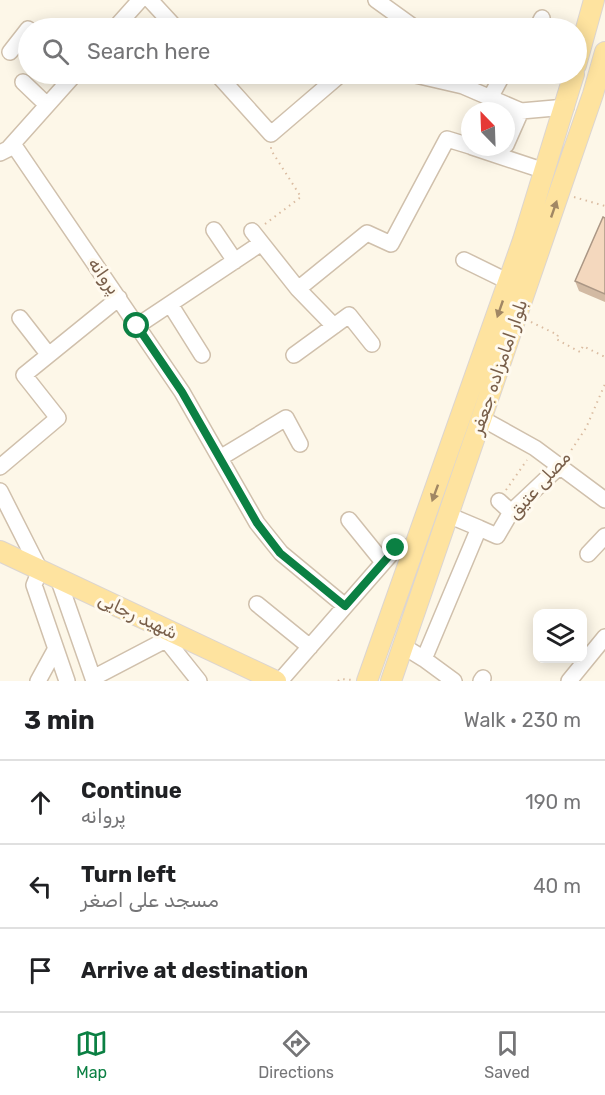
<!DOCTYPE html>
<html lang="en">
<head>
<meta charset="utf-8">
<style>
	body { margin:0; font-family:Rubik,Vazirmatn,sans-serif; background:#f2f2f2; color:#202124 }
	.controls { position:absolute; right:18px; bottom:18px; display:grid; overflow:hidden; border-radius:12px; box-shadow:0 3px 15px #0003 }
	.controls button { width:54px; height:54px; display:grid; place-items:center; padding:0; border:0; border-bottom:2px solid #e0e0e0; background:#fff; color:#202124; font:30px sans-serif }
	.compass { position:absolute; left:461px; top:102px; width:54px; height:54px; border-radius:50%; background:#fff; box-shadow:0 3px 15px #0003; rotate:337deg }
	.stop { position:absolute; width:18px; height:18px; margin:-14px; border:4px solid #0b8043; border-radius:50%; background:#fff }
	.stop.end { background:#0b8043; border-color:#fff; box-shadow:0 2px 6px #0008 }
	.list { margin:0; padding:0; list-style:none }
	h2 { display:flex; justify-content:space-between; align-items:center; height:78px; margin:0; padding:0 24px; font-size:26px }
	h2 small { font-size:20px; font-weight:400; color:#757577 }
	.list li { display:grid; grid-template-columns:39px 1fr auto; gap:18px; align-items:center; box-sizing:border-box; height:84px; padding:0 24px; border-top:2px solid #e0e0e0 }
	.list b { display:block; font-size:22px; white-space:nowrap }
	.list p { margin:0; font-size:20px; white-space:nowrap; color:#757577 }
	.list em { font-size:20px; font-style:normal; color:#757577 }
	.icon { flex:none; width:33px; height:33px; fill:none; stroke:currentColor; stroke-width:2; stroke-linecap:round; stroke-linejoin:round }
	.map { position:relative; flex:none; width:605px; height:681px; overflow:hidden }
	.search { position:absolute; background:#fff; box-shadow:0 3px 15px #0003; left:18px; right:18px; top:18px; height:66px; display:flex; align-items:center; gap:15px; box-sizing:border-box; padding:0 21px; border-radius:33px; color:#757577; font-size:22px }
	.sheet { height:330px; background:#fff }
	nav { display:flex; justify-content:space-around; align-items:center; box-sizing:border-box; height:84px; border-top:2px solid #e0e0e0; background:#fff; font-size:16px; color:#757577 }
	nav a { display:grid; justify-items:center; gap:3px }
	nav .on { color:#0b8043 }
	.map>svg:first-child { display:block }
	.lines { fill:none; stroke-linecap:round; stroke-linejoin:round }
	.minor-casing { stroke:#d0c0ac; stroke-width:18 }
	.major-casing { stroke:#dcd5d0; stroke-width:22 }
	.path { stroke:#dabca1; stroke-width:2; stroke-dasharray:1.5 4.5; stroke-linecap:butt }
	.minor { stroke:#fff; stroke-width:15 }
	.major { stroke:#fee39f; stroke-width:20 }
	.wall { fill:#d2baa3 }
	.building { fill:#f4d8be; stroke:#ab9785; stroke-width:1.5 }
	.oneway { fill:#a18764 }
	.route { stroke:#0b8043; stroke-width:8 }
	.labels { text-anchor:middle; stroke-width:6; stroke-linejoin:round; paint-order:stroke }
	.street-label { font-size:18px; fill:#795f4a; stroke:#fffaef }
</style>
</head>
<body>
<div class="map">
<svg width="605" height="681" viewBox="0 0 605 681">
	<rect width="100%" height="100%" fill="#fdf7e8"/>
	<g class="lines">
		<defs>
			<path id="minor" d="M 150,0 L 176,28
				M 376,0 L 415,28
				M 115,28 L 140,0
				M 537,28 L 542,18
				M 10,52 L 28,29
				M 217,74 L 271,134 L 341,74
				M 411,74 L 463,86 L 521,111 L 566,107
				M 23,82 L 47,105
				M 490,98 L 503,74
				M 13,144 L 182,392 L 257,523 L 281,553 L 345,606
				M 506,145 L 521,111
				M 472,147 L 545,171
				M 0,153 L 8,149 L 75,74
				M 214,230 L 235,261
				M 252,231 L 298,289 L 334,326
				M 464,260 L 509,282
				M 298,289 L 367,233 L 391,244 L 447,139 L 470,146
				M 170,304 L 202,355
				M 20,318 L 48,354
				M 137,326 L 260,244
				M 294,355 L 349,315 L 372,344
				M 481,418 L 535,448 L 605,500
				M 220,458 L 286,418 L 300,444
				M 0,467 L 58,418 L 24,375 L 119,298
				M 0,491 L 40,570 L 34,585 L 67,681
				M 499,501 L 511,512
				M 349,520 L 383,562
				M 479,528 L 497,536 L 511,512 L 561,465
				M 588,554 L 605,536
				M 58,578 L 94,681
				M 257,604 L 310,647
				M 167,641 L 199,681
				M 403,646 L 424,659 L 479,528 L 448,515
				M 424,659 L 454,681
				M 93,678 L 177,634
				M 38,681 L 55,650
				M 280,681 L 396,548 L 415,547
				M 481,681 L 483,678
				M 569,681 L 605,637"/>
			<path id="major" d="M 576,65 L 594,0
				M 0,551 L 276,681
				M 367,681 L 523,240 L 574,74
				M 391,681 L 593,94 L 605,52"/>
		</defs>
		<!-- minor casing -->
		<use href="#minor" class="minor-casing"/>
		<!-- major casing -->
		<use href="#major" class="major-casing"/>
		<!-- path -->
		<path class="path" d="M 574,197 L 605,206
			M 265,224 L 301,197 L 271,150 L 271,146
			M 531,322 L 558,335 L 556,339 L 580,352 L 583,346 L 605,357
			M 568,455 L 586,428 L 605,384
			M 506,490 L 527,460
			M 338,681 L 340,679 L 353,680"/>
		<!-- minor -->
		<use href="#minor" class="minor"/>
		<!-- major -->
		<use href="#major" class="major"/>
	</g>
	<!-- wall -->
	<path class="wall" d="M 605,218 L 605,302 L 579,291 L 575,281 Z"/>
	<!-- building -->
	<path class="building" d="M 603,217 L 605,218 L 605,294 L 575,281 Z"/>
	<!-- one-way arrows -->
	<defs><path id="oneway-solid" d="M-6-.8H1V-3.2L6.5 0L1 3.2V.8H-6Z" transform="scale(1.5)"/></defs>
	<g class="oneway">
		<use href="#oneway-solid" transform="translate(554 209) rotate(-71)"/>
		<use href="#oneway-solid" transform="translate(500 309) rotate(109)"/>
		<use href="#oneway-solid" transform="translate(435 493) rotate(110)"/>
	</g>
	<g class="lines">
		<!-- route -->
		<path class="route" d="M 137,326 L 182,392 L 257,523 L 280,553 L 345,606 L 396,548"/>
	</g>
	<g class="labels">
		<!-- street labels -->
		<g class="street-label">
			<text transform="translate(104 276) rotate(55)" y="6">پروانه</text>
			<text transform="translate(499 367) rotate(-71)" y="6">بلوار امامزاده جعفر</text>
			<text transform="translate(539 485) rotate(-48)" y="6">مصلی عتیق</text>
			<text transform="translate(138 616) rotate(25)" y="6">شهید رجایی</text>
		</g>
	</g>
</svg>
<div class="controls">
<button><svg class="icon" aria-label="layers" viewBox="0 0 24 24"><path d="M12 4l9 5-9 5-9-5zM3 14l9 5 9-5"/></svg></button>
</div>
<svg class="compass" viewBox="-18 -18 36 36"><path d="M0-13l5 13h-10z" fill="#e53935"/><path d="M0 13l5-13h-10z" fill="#757577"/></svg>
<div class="stop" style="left:137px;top:326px"></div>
<div class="stop end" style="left:396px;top:548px"></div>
<div class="search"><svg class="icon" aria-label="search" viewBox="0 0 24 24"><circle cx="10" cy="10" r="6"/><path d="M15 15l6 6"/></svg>Search here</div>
</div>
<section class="sheet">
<h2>3 min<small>Walk · 230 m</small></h2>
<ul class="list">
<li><svg class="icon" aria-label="ahead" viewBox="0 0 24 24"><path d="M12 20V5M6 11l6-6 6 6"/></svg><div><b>Continue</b><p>پروانه</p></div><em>190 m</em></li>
<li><svg class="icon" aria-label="left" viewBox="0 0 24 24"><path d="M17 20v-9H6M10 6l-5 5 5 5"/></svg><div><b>Turn left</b><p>مسجد علی اصغر</p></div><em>40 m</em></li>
<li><svg class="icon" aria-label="arrive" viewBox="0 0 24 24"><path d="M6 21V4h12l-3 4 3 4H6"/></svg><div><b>Arrive at destination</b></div></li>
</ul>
</section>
<nav>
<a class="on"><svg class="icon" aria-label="map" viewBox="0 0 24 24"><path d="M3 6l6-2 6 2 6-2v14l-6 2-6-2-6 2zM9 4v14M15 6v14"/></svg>Map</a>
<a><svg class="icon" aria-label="directions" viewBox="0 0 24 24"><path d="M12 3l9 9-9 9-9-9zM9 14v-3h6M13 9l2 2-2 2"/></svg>Directions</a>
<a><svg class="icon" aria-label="saved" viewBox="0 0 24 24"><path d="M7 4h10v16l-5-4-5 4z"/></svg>Saved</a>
</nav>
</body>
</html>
